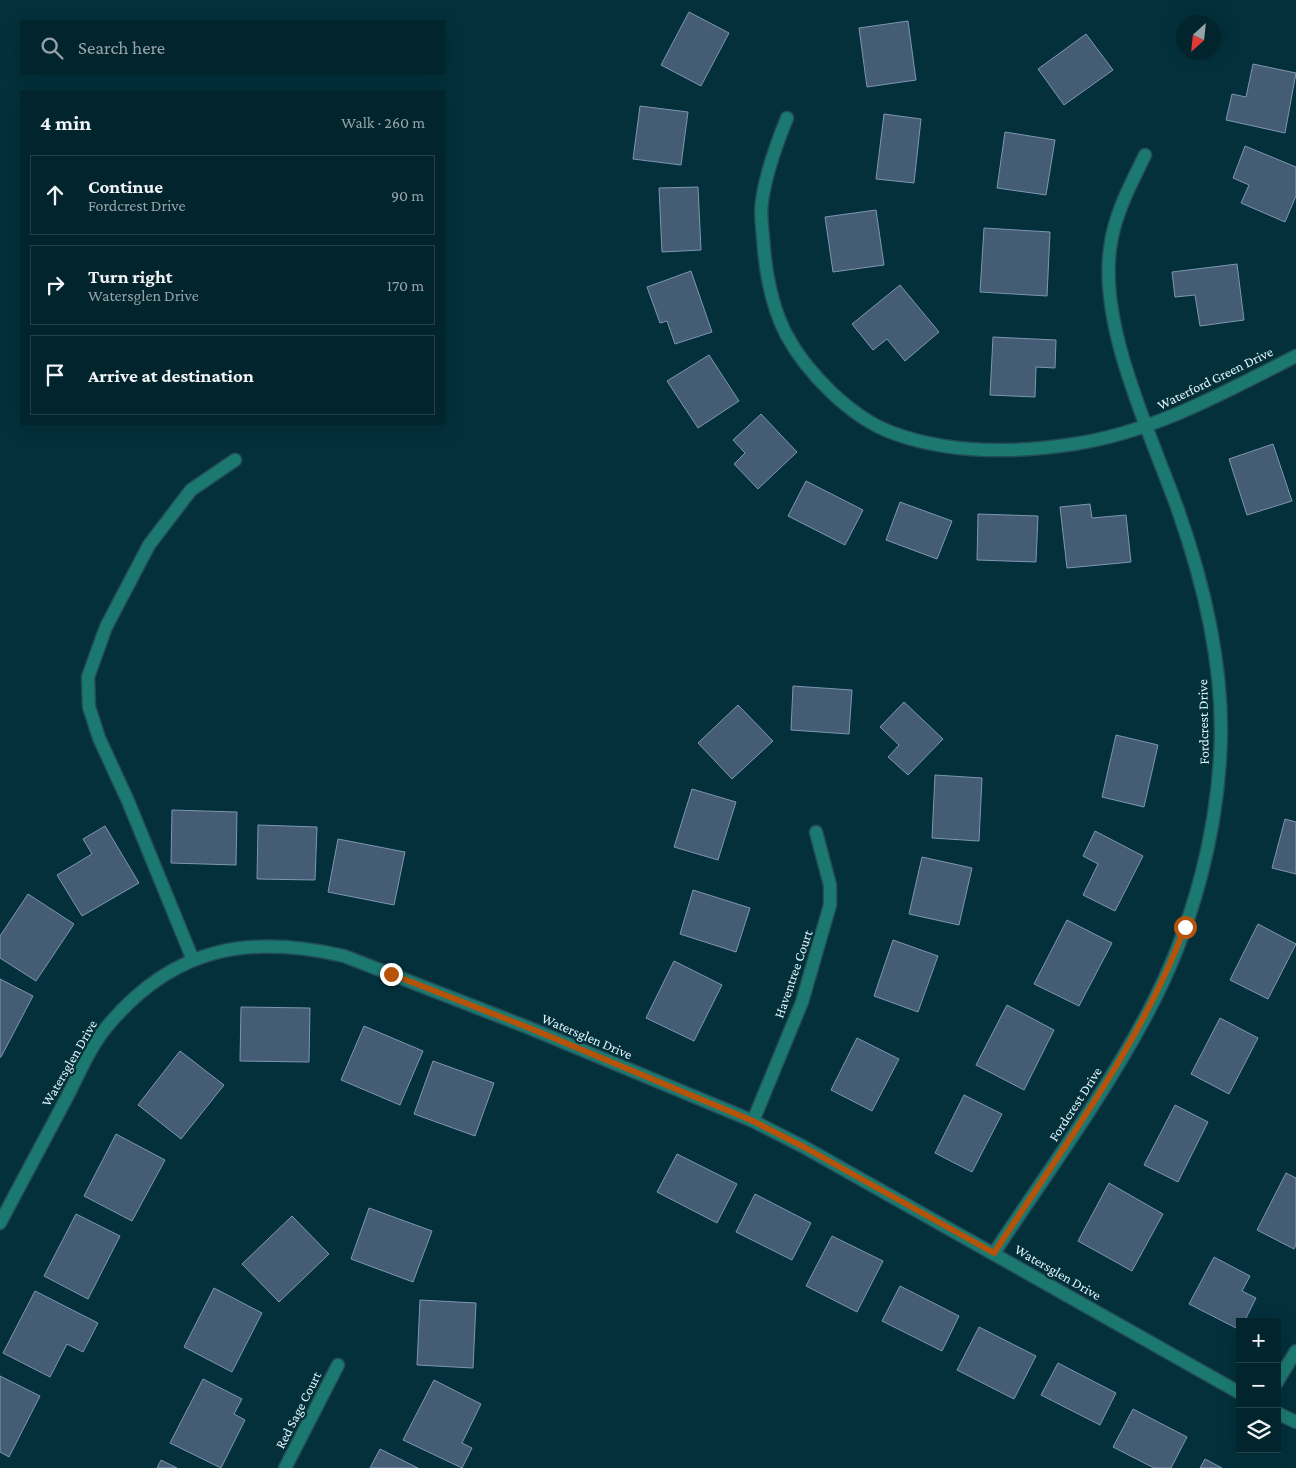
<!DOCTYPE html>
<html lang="en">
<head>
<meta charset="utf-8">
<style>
	body { margin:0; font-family:"Crimson Pro",serif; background:#0c2c34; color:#f1f3f6 }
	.controls { position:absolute; right:15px; bottom:15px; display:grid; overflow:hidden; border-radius:0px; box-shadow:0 5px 20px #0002 }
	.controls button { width:45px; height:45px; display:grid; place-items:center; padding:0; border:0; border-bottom:1px solid #234148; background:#02242c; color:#f1f3f6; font:25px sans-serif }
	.compass { position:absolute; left:1176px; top:15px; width:45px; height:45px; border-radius:50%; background:#02242c; box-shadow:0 5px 20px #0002; rotate:207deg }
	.stop { position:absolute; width:15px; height:15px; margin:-11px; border:4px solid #b45309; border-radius:50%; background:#fff }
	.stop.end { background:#b45309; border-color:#fff; box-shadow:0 1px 5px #0008 }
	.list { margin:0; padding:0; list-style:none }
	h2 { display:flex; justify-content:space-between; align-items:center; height:65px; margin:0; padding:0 20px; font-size:21px }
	h2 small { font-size:16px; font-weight:400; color:#96a4a9 }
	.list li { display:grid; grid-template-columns:32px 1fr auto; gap:15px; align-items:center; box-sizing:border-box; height:80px; margin:0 10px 10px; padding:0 10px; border:1px solid #234148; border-radius:0px }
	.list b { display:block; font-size:19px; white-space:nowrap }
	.list p { margin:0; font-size:16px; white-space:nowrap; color:#96a4a9 }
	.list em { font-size:16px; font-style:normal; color:#96a4a9 }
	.icon { flex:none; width:28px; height:28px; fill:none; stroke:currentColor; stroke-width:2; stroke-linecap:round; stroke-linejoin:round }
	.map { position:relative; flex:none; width:1296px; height:1468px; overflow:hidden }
	.search { position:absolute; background:#02242c; box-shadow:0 5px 20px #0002; left:20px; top:20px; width:425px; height:55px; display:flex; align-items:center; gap:12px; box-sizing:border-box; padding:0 18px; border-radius:0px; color:#96a4a9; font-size:19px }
	.panel { position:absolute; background:#02242c; box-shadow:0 5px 20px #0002; left:20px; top:90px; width:425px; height:335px; border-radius:0px }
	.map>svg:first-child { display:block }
	.building { fill:#455c75; stroke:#7e96b2 }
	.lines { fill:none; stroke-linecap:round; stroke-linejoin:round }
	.service-casing { stroke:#224c56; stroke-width:15 }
	.minor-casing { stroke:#224c56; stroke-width:15 }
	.service { stroke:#1b7971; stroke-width:12 }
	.minor { stroke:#1b7971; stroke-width:12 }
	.route { stroke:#b45309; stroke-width:6 }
	.labels { text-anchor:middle; stroke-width:5; stroke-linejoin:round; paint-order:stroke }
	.street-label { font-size:14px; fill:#e0f5fc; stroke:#03303b }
</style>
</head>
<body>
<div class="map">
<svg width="1296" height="1468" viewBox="0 0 1296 1468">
	<rect width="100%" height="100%" fill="#03303b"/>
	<!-- building -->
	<path class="building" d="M 689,12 L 729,33 L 701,86 L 661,65 Z
		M 908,21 L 916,80 L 867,87 L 859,28 Z
		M 1086,34 L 1113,70 L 1064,105 L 1038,69 Z
		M 1253,64 L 1296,73 L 1285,133 L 1226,120 L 1232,94 L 1246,97 Z
		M 640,106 L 688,112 L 681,165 L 633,159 Z
		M 884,114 L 921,119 L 914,183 L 876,179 Z
		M 1005,132 L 1055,140 L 1046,195 L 997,188 Z
		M 1245,146 L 1296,167 L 1296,196 L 1285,222 L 1241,203 L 1249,185 L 1233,178 Z
		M 698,187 L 701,250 L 662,252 L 659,188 Z
		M 876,210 L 884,265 L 833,272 L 825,217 Z
		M 984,228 L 1050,232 L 1047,296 L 980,292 Z
		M 1237,264 L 1244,320 L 1200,326 L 1195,295 L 1175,297 L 1172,272 Z
		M 691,271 L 712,332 L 675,344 L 667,321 L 660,323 L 647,287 Z
		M 900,285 L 939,332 L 905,361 L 887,339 L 873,350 L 852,324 Z
		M 993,337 L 1056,340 L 1055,368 L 1036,367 L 1035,397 L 990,395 Z
		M 709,355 L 739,401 L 698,428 L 667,381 Z
		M 761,414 L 797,452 L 758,489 L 734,464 L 745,453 L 733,440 Z
		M 1273,444 L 1292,501 L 1247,515 L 1229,459 Z
		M 806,481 L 863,510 L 845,545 L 788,516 Z
		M 900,502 L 952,521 L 937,559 L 886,540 Z
		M 1090,504 L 1092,518 L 1126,515 L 1131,562 L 1067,568 L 1060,507 Z
		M 978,514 L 1038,516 L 1036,562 L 977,560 Z
		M 793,686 L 852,690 L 849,734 L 791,730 Z
		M 904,702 L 943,739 L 908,775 L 888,757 L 899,745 L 880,727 Z
		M 738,705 L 773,741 L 732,779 L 698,743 Z
		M 1116,735 L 1158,745 L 1144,807 L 1102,797 Z
		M 935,775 L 982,778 L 979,841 L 932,838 Z
		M 692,789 L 736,802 L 718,860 L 674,847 Z
		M 172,810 L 237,812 L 236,865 L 171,863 Z
		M 1285,819 L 1296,822 L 1296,874 L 1272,868 Z
		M 258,825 L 317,827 L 315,880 L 257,879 Z
		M 105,826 L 139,883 L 82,916 L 57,875 L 92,854 L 83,839 Z
		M 1095,831 L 1143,856 L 1115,911 L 1083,895 L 1098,864 L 1083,856 Z
		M 338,839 L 405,852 L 394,905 L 328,892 Z
		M 922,857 L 972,868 L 959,925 L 909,914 Z
		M 693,890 L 750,908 L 736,952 L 680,934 Z
		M 28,894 L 74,924 L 36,981 L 0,958 L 0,936 Z
		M 1067,920 L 1112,943 L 1079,1006 L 1034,984 Z
		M 1258,924 L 1296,944 L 1268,999 L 1230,980 Z
		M 893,940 L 938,956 L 918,1012 L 874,996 Z
		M 674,961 L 722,985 L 694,1041 L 646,1018 Z
		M 0,979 L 33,996 L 1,1057 L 0,1057 Z
		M 1007,1005 L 1054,1030 L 1024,1090 L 976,1065 Z
		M 241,1007 L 310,1008 L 309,1062 L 240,1061 Z
		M 1220,1018 L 1258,1038 L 1229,1094 L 1191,1074 Z
		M 364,1026 L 423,1051 L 400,1105 L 341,1080 Z
		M 857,1038 L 899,1059 L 872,1111 L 831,1090 Z
		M 180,1051 L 224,1085 L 181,1139 L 138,1105 Z
		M 433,1061 L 494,1083 L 475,1136 L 414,1114 Z
		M 964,1095 L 1002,1114 L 972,1172 L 935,1153 Z
		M 1175,1105 L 1208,1122 L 1178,1182 L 1144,1165 Z
		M 116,1134 L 165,1160 L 132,1221 L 84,1196 Z
		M 677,1154 L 737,1184 L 717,1223 L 657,1192 Z
		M 1286,1173 L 1296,1178 L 1296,1245 L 1294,1249 L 1257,1230 Z
		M 1109,1183 L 1163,1214 L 1132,1271 L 1078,1241 Z
		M 755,1194 L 811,1223 L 792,1260 L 736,1232 Z
		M 369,1208 L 432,1231 L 413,1282 L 351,1259 Z
		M 76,1214 L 120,1236 L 88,1299 L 44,1276 Z
		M 292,1216 L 329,1254 L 279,1302 L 242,1264 Z
		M 832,1236 L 883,1261 L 857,1312 L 806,1286 Z
		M 1214,1257 L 1250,1276 L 1242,1291 L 1256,1298 L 1244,1322 L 1240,1322 L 1240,1330 L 1189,1304 Z
		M 900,1286 L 959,1316 L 942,1351 L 882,1321 Z
		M 214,1288 L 262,1313 L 232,1372 L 184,1347 Z
		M 35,1291 L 98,1323 L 83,1352 L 67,1344 L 50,1377 L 3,1353 Z
		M 420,1300 L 476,1303 L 473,1368 L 417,1365 Z
		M 979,1327 L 1036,1356 L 1014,1399 L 957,1370 Z
		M 1058,1363 L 1116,1393 L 1100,1425 L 1041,1395 Z
		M 0,1376 L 40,1396 L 9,1457 L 0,1452 Z
		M 203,1379 L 242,1399 L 234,1414 L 245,1420 L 221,1468 L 170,1443 Z
		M 434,1380 L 481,1404 L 462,1443 L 472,1448 L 462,1468 L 403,1440 Z
		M 1133,1409 L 1187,1437 L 1171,1468 L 1154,1468 L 1113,1447 Z
		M 380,1449 L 418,1468 L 370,1468 Z
		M 1205,1459 L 1222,1468 L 1200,1468 Z
		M 161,1460 L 177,1468 L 157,1468 Z"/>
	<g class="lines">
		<defs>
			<path id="service" d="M 193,960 L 128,801 L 99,738 L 89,707 L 88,677 L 106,627 L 149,545 L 191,490 L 235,460"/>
			<path id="minor" d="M 787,118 C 776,145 766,172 762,201 C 760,213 762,226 763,237 C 765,269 771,305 786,334 C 806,372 851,418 893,433 C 950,454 1015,453 1074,444 C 1154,432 1225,392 1296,356
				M 753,1121 L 802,1002 L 830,905 L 830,885 L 816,832
				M 0,1223 C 22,1182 44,1140 66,1099 C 79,1074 91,1044 110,1023 C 175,947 249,934 344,956 L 527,1027 L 753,1121 L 804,1147 L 1240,1393
				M 994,1253 C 1046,1174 1103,1097 1147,1014 C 1193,928 1220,828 1221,730 C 1221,655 1203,581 1178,510 C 1152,437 1099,328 1110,249 C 1114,215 1130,186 1145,155
				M 1277,1382 L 1296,1351
				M 1277,1413 L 1296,1422
				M 285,1468 L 338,1365"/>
		</defs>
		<!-- service casing -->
		<use href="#service" class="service-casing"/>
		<!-- minor casing -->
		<use href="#minor" class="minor-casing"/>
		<!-- service -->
		<use href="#service" class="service"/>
		<!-- minor -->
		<use href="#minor" class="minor"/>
	</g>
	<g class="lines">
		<!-- route -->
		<path class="route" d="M 391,974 L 527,1027 L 753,1121 L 804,1147 L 994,1253 C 1063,1147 1140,1046 1185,927"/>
	</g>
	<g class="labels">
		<!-- street labels -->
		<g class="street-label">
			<text transform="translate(1215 378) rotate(-26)" y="5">Waterford Green Drive</text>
			<text transform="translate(1203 722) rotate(-91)" y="5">Fordcrest Drive</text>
			<text transform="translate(793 974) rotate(-71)" y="5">Haventree Court</text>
			<text transform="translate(587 1036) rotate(23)" y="5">Watersglen Drive</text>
			<text transform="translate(69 1063) rotate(-60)" y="5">Watersglen Drive</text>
			<text transform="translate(1075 1104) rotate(-57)" y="5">Fordcrest Drive</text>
			<text transform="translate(1058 1272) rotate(30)" y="5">Watersglen Drive</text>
			<text transform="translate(298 1410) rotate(-63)" y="5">Red Sage Court</text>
		</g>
	</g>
</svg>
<div class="controls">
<button>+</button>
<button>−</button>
<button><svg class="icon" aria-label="layers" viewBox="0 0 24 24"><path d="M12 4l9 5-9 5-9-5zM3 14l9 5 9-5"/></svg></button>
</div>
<svg class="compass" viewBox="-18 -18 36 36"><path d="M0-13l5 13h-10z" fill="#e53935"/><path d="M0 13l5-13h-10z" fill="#96a4a9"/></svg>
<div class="stop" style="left:1185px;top:927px"></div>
<div class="stop end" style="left:391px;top:974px"></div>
<div class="search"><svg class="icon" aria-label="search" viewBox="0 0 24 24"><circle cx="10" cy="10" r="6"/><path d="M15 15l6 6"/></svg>Search here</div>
<section class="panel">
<h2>4 min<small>Walk · 260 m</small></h2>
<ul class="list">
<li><svg class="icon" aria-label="ahead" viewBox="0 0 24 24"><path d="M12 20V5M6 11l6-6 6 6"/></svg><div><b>Continue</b><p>Fordcrest Drive</p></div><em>90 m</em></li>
<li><svg class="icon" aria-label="right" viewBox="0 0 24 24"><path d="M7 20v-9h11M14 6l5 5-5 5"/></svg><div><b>Turn right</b><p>Watersglen Drive</p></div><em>170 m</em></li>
<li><svg class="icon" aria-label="arrive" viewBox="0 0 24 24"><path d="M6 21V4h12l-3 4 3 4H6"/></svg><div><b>Arrive at destination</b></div></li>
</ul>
</section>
</div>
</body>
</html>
